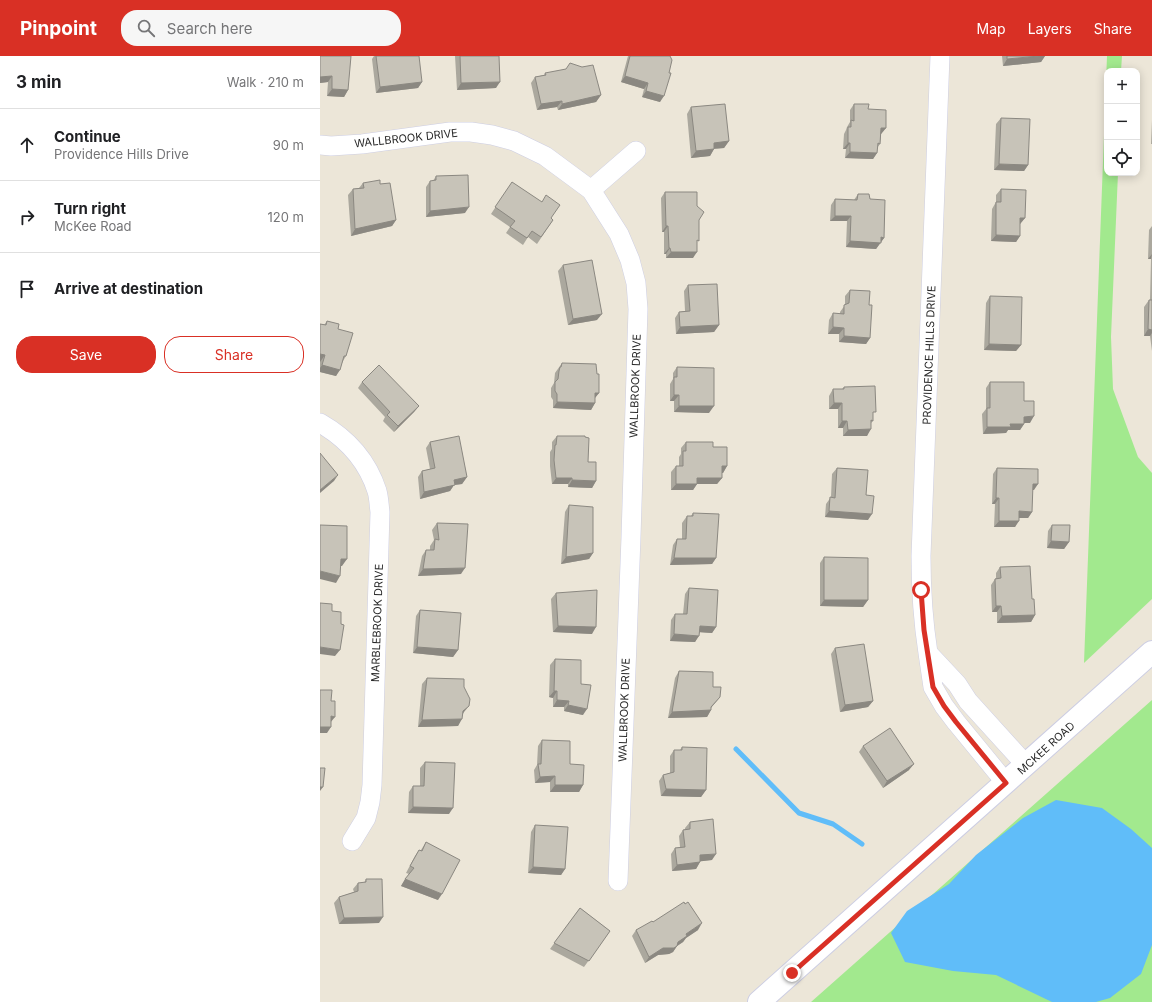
<!DOCTYPE html>
<html lang="en">
<head>
<meta charset="utf-8">
<style>
	body { margin:0; font-family:Inter,sans-serif; background:#f6f6f6; color:#202124 }
	.controls { position:absolute; right:12px; top:12px; display:grid; overflow:hidden; border-radius:8px; box-shadow:0 2px 10px #0003 }
	.controls button { width:36px; height:36px; display:grid; place-items:center; padding:0; border:0; border-bottom:1px solid #e0e0e0; background:#fff; color:#202124; font:20px sans-serif }
	.stop { position:absolute; width:12px; height:12px; margin:-9px; border:3px solid #d93025; border-radius:50%; background:#fff }
	.stop.end { background:#d93025; border-color:#fff; box-shadow:0 1px 4px #0008 }
	.list { margin:0; padding:0; list-style:none }
	h2 { display:flex; justify-content:space-between; align-items:center; height:52px; margin:0; padding:0 16px; font-size:17px }
	h2 small { font-size:13px; font-weight:400; color:#757577 }
	.list li { display:grid; grid-template-columns:26px 1fr auto; gap:12px; align-items:center; box-sizing:border-box; height:72px; padding:0 16px; border-top:1px solid #e0e0e0 }
	.list b { display:block; font-size:15px; white-space:nowrap }
	.list p { margin:0; font-size:13px; white-space:nowrap; color:#757577 }
	.list em { font-size:13px; font-style:normal; color:#757577 }
	.actions { display:flex; gap:8px; padding:12px 16px }
	.actions a { flex:1; padding:9px 0; border:1px solid #d93025; border-radius:16px; text-align:center; font-size:14px; color:#d93025 }
	.actions .main { background:#d93025; color:#fff }
	.icon { flex:none; width:22px; height:22px; fill:none; stroke:currentColor; stroke-width:2; stroke-linecap:round; stroke-linejoin:round }
	.map { position:relative; flex:none; width:832px; height:946px; overflow:hidden }
	header { display:flex; align-items:center; gap:24px; box-sizing:border-box; height:56px; padding:0 20px; background:#d93025; color:#fff }
	header strong { font-size:19px }
	nav { display:flex; gap:22px; margin-inline-start:auto; font-size:14px }
	.search { width:280px; height:36px; background:#f6f6f6; display:flex; align-items:center; gap:10px; box-sizing:border-box; padding:0 14px; border-radius:16px; color:#757577; font-size:15px }
	main { display:flex }
	aside { flex:1; background:#fff }
	.map>svg:first-child { display:block }
	.green { fill:#a2e98e }
	.water { fill:#60bdf9 }
	.lines { fill:none; stroke-linecap:round; stroke-linejoin:round }
	.stream { stroke:#60bdf9; stroke-width:5 }
	.minor-casing { stroke:#cdcee3; stroke-width:20 }
	.tertiary-casing { stroke:#cdcee3; stroke-width:24 }
	.minor { stroke:#fff; stroke-width:19 }
	.tertiary { stroke:#fff; stroke-width:22 }
	.wall { fill:#aba89e }
	.shaded-wall { fill:#8b8881 }
	.building { fill:#c7c3b8; stroke:#8b8881 }
	.route { stroke:#d93025; stroke-width:5 }
	.labels { text-anchor:middle; stroke-width:3.5; stroke-linejoin:round; paint-order:stroke }
	.street-label { font-size:11px; fill:#282828; stroke:#fff }
</style>
</head>
<body>
<header>
<strong>Pinpoint</strong>
<div class="search"><svg class="icon" aria-label="search" viewBox="0 0 24 24"><circle cx="10" cy="10" r="6"/><path d="M15 15l6 6"/></svg>Search here</div>
<nav><a>Map</a><a>Layers</a><a>Share</a></nav>
</header>
<main>
<aside>
<h2>3 min<small>Walk · 210 m</small></h2>
<ul class="list">
<li><svg class="icon" aria-label="ahead" viewBox="0 0 24 24"><path d="M12 20V5M6 11l6-6 6 6"/></svg><div><b>Continue</b><p>Providence Hills Drive</p></div><em>90 m</em></li>
<li><svg class="icon" aria-label="right" viewBox="0 0 24 24"><path d="M7 20v-9h11M14 6l5 5-5 5"/></svg><div><b>Turn right</b><p>McKee Road</p></div><em>120 m</em></li>
<li><svg class="icon" aria-label="arrive" viewBox="0 0 24 24"><path d="M6 21V4h12l-3 4 3 4H6"/></svg><div><b>Arrive at destination</b></div></li>
</ul>
<div class="actions"><a class="main">Save</a><a>Share</a></div>
</aside>
<div class="map">
<svg width="832" height="946" viewBox="0 0 832 946">
	<rect width="100%" height="100%" fill="#ece6d8"/>
	<!-- green -->
	<path class="green" d="M 787,0 L 802,0 L 801,15 L 787,15 L 787,117 L 798,117 L 791,281 L 793,333 L 818,401 L 832,417 L 832,543 L 764,607 Z
		M 832,644 L 832,946 L 491,946 Z"/>
	<!-- water -->
	<path class="water" d="M 736,744 L 782,752 L 811,773 L 832,792 L 832,889 L 821,918 L 790,942 L 776,946 L 732,946 L 676,919 L 633,915 L 585,906 L 571,877 L 587,855 L 629,828 L 656,799 L 703,762 Z"/>
	<g class="lines">
		<!-- stream -->
		<path class="stream" d="M 416,693 L 479,757 L 513,768 L 542,788"/>
		<defs>
			<path id="minor" d="M 0,89 L 11,90 L 42,88 L 130,76 L 151,76 L 172,79 L 194,85 L 225,100 L 271,134 L 299,178 L 310,204 L 316,227 L 318,253 L 311,481 L 298,825
				M 271,134 L 316,95
				M 0,367 C 28,383 47,404 57,435 C 59,442 59,449 60,456 L 52,729 L 50,746 L 46,762 L 32,785
				M 608,597 C 603,565 601,533 601,500 L 620,0
				M 686,727 L 636,666 L 624,650 L 613,631 L 608,597 L 637,628 L 648,645 L 706,709"/>
			<path id="tertiary" d="M 439,946 L 832,596"/>
		</defs>
		<!-- minor casing -->
		<use href="#minor" class="minor-casing"/>
		<!-- tertiary casing -->
		<use href="#tertiary" class="tertiary-casing"/>
		<!-- minor -->
		<use href="#minor" class="minor"/>
		<!-- tertiary -->
		<use href="#tertiary" class="tertiary"/>
	</g>
	<!-- wall -->
	<path class="wall" d="M 0,0 L 28,34 L 24,41 L 7,40 L 8,26 L 0,27 Z
		M 54,0 L 56,0 L 102,26 L 98,32 L 56,37 L 52,3 Z
		M 135,0 L 179,0 L 176,32 L 137,34 Z
		M 308,0 L 350,0 L 340,46 L 322,41 L 324,33 L 301,26 Z
		M 682,0 L 725,0 L 721,6 L 683,10 Z
		M 225,17 L 281,39 L 276,46 L 238,54 L 237,51 L 217,54 L 211,27 L 215,21 L 224,19 Z
		M 534,48 L 548,53 L 566,72 L 561,78 L 560,88 L 557,92 L 557,97 L 553,103 L 525,102 L 526,93 L 523,93 L 524,78 L 526,74 L 527,71 L 530,66 L 530,54 Z
		M 371,51 L 409,85 L 404,92 L 394,93 L 390,100 L 371,102 L 367,58 Z
		M 681,62 L 708,109 L 704,115 L 674,114 L 676,68 Z
		M 832,64 L 832,88 L 831,88 Z
		M 116,120 L 145,157 L 106,161 L 106,131 L 110,125 L 113,125 Z
		M 192,126 L 233,164 L 217,188 L 208,181 L 203,189 L 186,177 L 190,171 L 171,158 Z
		M 43,127 L 60,128 L 76,164 L 72,170 L 31,180 L 28,139 L 33,133 L 39,132 Z
		M 681,133 L 705,162 L 700,168 L 700,180 L 696,186 L 671,185 L 672,153 L 676,146 L 676,139 Z
		M 345,136 L 377,150 L 379,164 L 377,187 L 373,202 L 346,202 L 346,198 L 344,198 L 344,176 L 342,176 L 341,142 Z
		M 538,138 L 550,143 L 564,182 L 556,193 L 526,191 L 527,165 L 510,165 L 511,149 L 515,143 L 534,144 Z
		M 832,170 L 832,295 L 830,280 L 824,280 L 824,251 L 829,244 L 830,244 L 831,203 L 828,203 L 829,174 Z
		M 243,209 L 277,264 L 248,269 L 238,215 Z
		M 368,229 L 399,269 L 394,276 L 356,278 L 355,262 L 359,256 L 365,255 L 364,235 Z
		M 530,234 L 549,249 L 550,282 L 546,288 L 519,286 L 519,278 L 508,278 L 509,264 L 513,257 L 520,258 L 520,256 L 525,249 L 525,240 Z
		M 670,240 L 701,289 L 696,295 L 664,294 L 666,247 Z
		M 7,265 L 18,273 L 26,300 L 23,305 L 16,320 L 0,316 L 0,268 L 4,269 Z
		M 242,307 L 277,318 L 279,337 L 275,342 L 275,347 L 271,354 L 233,352 L 233,344 L 231,341 L 231,332 L 234,327 L 235,317 Z
		M 357,311 L 389,357 L 354,356 L 354,345 L 350,345 L 350,328 L 353,323 L 353,317 Z
		M 42,326 L 99,350 L 94,356 L 74,376 L 63,365 L 65,361 L 38,332 Z
		M 670,326 L 704,345 L 710,367 L 704,367 L 704,368 L 700,374 L 688,374 L 686,377 L 663,378 L 662,358 L 666,353 L 666,332 Z
		M 524,331 L 553,360 L 553,365 L 551,367 L 547,380 L 523,380 L 523,372 L 518,372 L 518,353 L 509,353 L 509,340 L 513,333 L 522,333 Z
		M 237,380 L 268,406 L 276,425 L 272,432 L 248,431 L 248,428 L 232,428 L 230,410 L 230,396 L 232,393 L 232,386 Z
		M 110,386 L 147,421 L 142,428 L 134,429 L 130,435 L 100,443 L 98,421 L 102,415 L 110,413 L 106,392 Z
		M 366,386 L 393,391 L 407,410 L 403,417 L 402,417 L 402,422 L 397,428 L 377,428 L 373,434 L 351,434 L 351,416 L 356,410 L 359,410 L 359,401 L 361,398 L 361,392 Z
		M 517,412 L 546,439 L 548,464 L 505,461 L 506,448 L 511,441 L 512,418 Z
		M 677,412 L 714,434 L 712,434 L 712,456 L 708,462 L 699,462 L 695,471 L 674,471 L 675,448 L 672,448 L 673,418 Z
		M 249,449 L 273,497 L 269,503 L 241,508 L 245,456 Z
		M 373,457 L 396,502 L 392,508 L 350,509 L 353,489 L 357,483 L 362,483 L 362,467 L 367,460 L 371,460 Z
		M 117,467 L 141,518 L 98,520 L 102,500 L 106,494 L 110,494 L 110,490 L 114,484 L 112,474 Z
		M 732,469 L 749,486 L 744,493 L 727,492 L 728,475 Z
		M 504,501 L 548,544 L 543,551 L 500,550 L 500,507 Z
		M 680,511 L 712,543 L 715,559 L 711,566 L 677,567 L 677,556 L 672,556 L 671,529 L 675,523 L 676,522 L 676,517 Z
		M 369,532 L 396,571 L 392,577 L 380,576 L 375,586 L 350,585 L 351,564 L 355,558 L 363,558 L 365,538 Z
		M 236,537 L 272,578 L 233,576 L 231,543 Z
		M 100,554 L 138,594 L 133,601 L 93,597 L 96,560 Z
		M 515,592 L 553,645 L 548,651 L 520,656 L 511,598 Z
		M 235,603 L 261,628 L 263,659 L 244,655 L 244,651 L 233,651 L 233,642 L 229,641 L 230,609 Z
		M 359,615 L 393,631 L 400,641 L 391,652 L 391,654 L 387,661 L 348,662 L 355,622 Z
		M 107,622 L 144,631 L 144,656 L 143,658 L 138,670 L 98,671 L 102,628 Z
		M 222,684 L 250,708 L 263,729 L 259,736 L 230,736 L 230,726 L 215,727 L 214,714 L 217,709 L 218,690 Z
		M 543,690 L 589,714 L 563,732 L 539,696 Z
		M 362,691 L 386,734 L 381,741 L 341,740 L 339,725 L 343,719 L 350,717 L 350,700 L 354,694 L 360,694 Z
		M 105,706 L 129,758 L 88,757 L 89,736 L 93,730 L 100,730 L 100,712 Z
		M 370,766 L 392,804 L 380,805 L 380,806 L 376,813 L 352,815 L 351,798 L 355,792 L 360,791 L 359,780 L 363,774 L 365,773 L 365,772 Z
		M 215,769 L 245,813 L 241,819 L 208,817 L 211,776 Z
		M 106,786 L 118,844 L 81,830 L 89,818 L 86,817 L 95,800 L 99,794 L 101,794 Z
		M 46,823 L 59,867 L 19,868 L 14,847 L 19,841 L 34,836 L 33,833 L 38,827 L 44,827 Z
		M 260,852 L 290,875 L 264,911 L 230,893 Z
		M 333,866 L 378,874 L 366,882 L 363,886 L 357,890 L 353,896 L 349,898 L 338,899 L 325,907 L 312,880 L 316,874 Z"/>
	<!-- shaded-wall -->
	<path class="shaded-wall" d="M 719,0 L 725,0 L 721,6 L 683,10 L 687,3 Z
		M 12,20 L 8,26 L 0,27 L 0,21 Z
		M 305,20 L 328,27 L 324,33 L 301,26 Z
		M 102,26 L 98,32 L 56,37 L 60,31 Z
		M 180,26 L 176,32 L 137,34 L 141,27 Z
		M 12,33 L 28,34 L 24,41 L 7,40 Z
		M 326,35 L 344,40 L 340,46 L 322,41 Z
		M 281,39 L 276,46 L 238,54 L 242,48 Z
		M 242,45 L 237,51 L 217,54 L 221,48 Z
		M 561,72 L 566,72 L 561,78 L 557,78 Z
		M 409,85 L 404,92 L 389,93 L 394,87 Z
		M 528,87 L 530,87 L 526,93 L 523,93 Z
		M 394,93 L 390,100 L 371,102 L 376,95 Z
		M 530,96 L 557,97 L 553,103 L 525,102 Z
		M 679,108 L 708,109 L 704,115 L 674,114 Z
		M 149,151 L 145,157 L 106,161 L 110,155 Z
		M 515,160 L 531,160 L 527,165 L 510,165 Z
		M 700,162 L 705,162 L 700,168 L 696,168 Z
		M 76,164 L 72,170 L 31,180 L 35,173 Z
		M 346,170 L 348,170 L 344,176 L 342,176 Z
		M 676,179 L 700,180 L 696,186 L 671,185 Z
		M 561,181 L 564,182 L 556,193 L 526,191 L 530,185 Z
		M 349,192 L 350,192 L 346,198 L 344,198 Z
		M 351,196 L 377,196 L 373,202 L 346,202 Z
		M 832,198 L 831,203 L 828,203 Z
		M 282,258 L 277,264 L 248,269 L 253,263 Z
		M 399,269 L 394,276 L 356,278 L 360,271 Z
		M 513,271 L 524,272 L 519,278 L 508,278 Z
		M 828,273 L 832,274 L 832,277 L 830,280 L 824,280 Z
		M 524,280 L 550,282 L 546,288 L 519,286 Z
		M 669,288 L 701,289 L 696,295 L 664,294 Z
		M 0,298 L 5,299 L 0,306 Z
		M 2,309 L 20,314 L 16,320 L 0,316 L 0,312 Z
		M 275,337 L 279,337 L 274,343 Z
		M 354,339 L 359,339 L 354,345 L 350,345 Z
		M 237,346 L 275,347 L 271,354 L 233,352 Z
		M 514,347 L 522,347 L 518,353 L 509,353 Z
		M 99,350 L 94,356 L 74,376 L 78,370 Z
		M 359,350 L 394,350 L 389,357 L 354,356 Z
		M 714,360 L 710,367 L 699,367 L 704,361 Z
		M 522,365 L 527,365 L 523,372 L 518,372 Z
		M 690,368 L 704,368 L 700,374 L 688,374 L 686,377 L 663,378 L 667,371 Z
		M 551,373 L 547,380 L 523,380 L 528,374 Z
		M 402,410 L 407,410 L 403,417 L 397,417 Z
		M 18,419 L 14,425 L 0,437 L 0,434 Z
		M 147,421 L 142,428 L 134,429 L 130,435 L 100,443 L 104,436 L 134,424 Z
		M 236,422 L 252,422 L 248,428 L 232,428 Z
		M 377,422 L 402,422 L 397,428 L 377,428 L 373,434 L 351,434 L 356,428 Z
		M 252,424 L 276,425 L 272,432 L 248,431 Z
		M 713,428 L 718,428 L 714,434 L 708,434 Z
		M 676,442 L 679,442 L 675,448 L 672,448 Z
		M 509,455 L 552,458 L 548,464 L 505,461 Z
		M 699,455 L 712,456 L 708,462 L 695,462 Z
		M 679,465 L 699,465 L 695,471 L 674,471 Z
		M 731,485 L 749,486 L 744,493 L 727,492 Z
		M 273,497 L 269,503 L 241,508 L 246,501 Z
		M 354,502 L 396,502 L 392,508 L 350,509 Z
		M 21,503 L 27,503 L 22,510 L 17,510 Z
		M 145,512 L 141,518 L 98,520 L 103,513 Z
		M 0,515 L 20,520 L 16,527 L 0,523 Z
		M 504,544 L 548,544 L 543,551 L 500,550 Z
		M 676,550 L 681,550 L 677,556 L 672,556 Z
		M 715,559 L 711,566 L 677,567 L 682,560 Z
		M 238,570 L 276,571 L 272,578 L 233,576 Z
		M 380,570 L 396,571 L 392,577 L 376,576 Z
		M 354,578 L 379,580 L 375,586 L 350,585 Z
		M 0,591 L 20,594 L 15,600 L 0,598 Z
		M 97,591 L 138,594 L 133,601 L 93,597 Z
		M 234,635 L 237,635 L 233,642 L 229,641 Z
		M 400,641 L 389,654 L 391,654 L 387,661 L 348,662 L 352,656 L 391,651 Z
		M 237,644 L 249,645 L 244,651 L 233,651 Z
		M 553,645 L 548,651 L 520,656 L 525,649 Z
		M 248,649 L 267,653 L 263,659 L 244,655 Z
		M 149,650 L 144,656 L 138,661 L 143,655 Z
		M 11,660 L 15,661 L 10,667 Z
		M 142,663 L 138,670 L 98,671 L 102,664 Z
		M 0,671 L 11,671 L 7,677 L 0,677 Z
		M 594,708 L 589,714 L 563,732 L 567,725 Z
		M 235,720 L 230,726 L 215,727 L 220,721 Z
		M 235,729 L 263,729 L 259,736 L 230,736 Z
		M 0,731 L 3,731 L 0,735 Z
		M 346,733 L 386,734 L 381,741 L 341,740 Z
		M 93,751 L 133,752 L 129,758 L 88,757 Z
		M 396,798 L 392,804 L 375,806 L 380,799 Z
		M 380,806 L 376,813 L 352,815 L 357,809 Z
		M 213,811 L 245,813 L 241,819 L 208,817 Z
		M 85,823 L 122,838 L 118,844 L 81,830 Z
		M 63,861 L 59,867 L 19,868 L 24,862 Z
		M 382,867 L 378,874 L 366,882 L 363,886 L 357,890 L 353,896 L 349,898 L 338,899 L 325,907 L 329,901 L 343,892 L 358,886 L 366,878 Z"/>
	<!-- building -->
	<path class="building" d="M 0,0 L 31,0 L 28,34 L 12,33 L 12,20 L 0,21 Z
		M 56,0 L 99,0 L 102,26 L 60,31 Z
		M 140,0 L 179,0 L 180,26 L 141,27 Z
		M 310,0 L 350,0 L 352,4 L 349,17 L 351,17 L 344,40 L 326,35 L 328,27 L 305,20 Z
		M 687,0 L 719,0 L 687,3 Z
		M 250,7 L 262,11 L 273,9 L 281,39 L 242,48 L 242,45 L 221,48 L 215,21 L 226,19 L 225,17 L 246,13 Z
		M 405,48 L 409,85 L 394,87 L 394,93 L 376,95 L 371,51 Z
		M 534,48 L 549,48 L 548,53 L 566,54 L 566,72 L 561,72 L 560,88 L 558,87 L 557,97 L 530,96 L 530,87 L 528,87 L 528,71 L 531,71 L 531,64 L 534,65 Z
		M 681,62 L 710,63 L 708,109 L 679,108 Z
		M 148,119 L 149,151 L 110,155 L 110,125 L 116,124 L 116,120 Z
		M 60,124 L 60,128 L 70,127 L 76,164 L 35,173 L 33,133 L 44,132 L 43,127 Z
		M 192,126 L 222,146 L 226,139 L 240,149 L 231,162 L 233,164 L 221,181 L 212,175 L 207,182 L 190,171 L 195,165 L 175,151 Z
		M 681,133 L 706,134 L 705,162 L 700,162 L 700,180 L 676,179 L 676,146 L 681,146 Z
		M 345,136 L 377,136 L 377,150 L 384,156 L 379,164 L 379,185 L 377,184 L 377,196 L 351,196 L 350,192 L 349,192 L 348,170 L 346,170 Z
		M 538,138 L 549,138 L 550,143 L 565,144 L 564,182 L 561,181 L 561,187 L 530,185 L 531,160 L 515,160 L 515,143 L 537,144 Z
		M 272,204 L 282,258 L 253,263 L 243,209 Z
		M 397,228 L 399,269 L 360,271 L 359,256 L 370,255 L 368,229 Z
		M 530,234 L 550,235 L 549,249 L 552,249 L 550,282 L 524,280 L 524,272 L 513,271 L 513,257 L 524,258 L 524,249 L 529,247 Z
		M 670,240 L 702,241 L 701,289 L 669,288 Z
		M 829,244 L 832,244 L 832,274 L 828,273 Z
		M 7,265 L 19,268 L 18,273 L 33,277 L 26,300 L 24,300 L 20,314 L 2,309 L 5,299 L 0,298 L 0,268 L 6,269 Z
		M 242,307 L 276,308 L 277,318 L 279,318 L 279,337 L 275,337 L 275,347 L 237,346 L 237,338 L 235,335 L 235,326 L 238,323 L 239,315 L 240,311 L 241,311 Z
		M 59,309 L 99,350 L 78,370 L 67,359 L 70,356 L 42,326 Z
		M 357,311 L 394,312 L 394,350 L 359,350 L 359,339 L 354,339 L 354,321 L 357,321 Z
		M 670,326 L 704,326 L 704,345 L 714,345 L 714,360 L 704,361 L 704,368 L 690,368 L 691,371 L 667,371 L 667,352 L 670,352 Z
		M 555,330 L 556,356 L 553,356 L 553,365 L 551,364 L 551,373 L 528,374 L 527,365 L 522,365 L 522,347 L 514,347 L 513,333 L 524,333 L 524,331 Z
		M 139,380 L 147,421 L 134,424 L 135,429 L 104,436 L 102,415 L 115,412 L 110,386 Z
		M 237,380 L 265,380 L 265,381 L 269,382 L 268,406 L 276,406 L 276,425 L 252,424 L 252,422 L 236,422 L 234,404 L 235,389 L 236,389 Z
		M 366,386 L 393,386 L 393,391 L 407,391 L 407,410 L 402,410 L 402,422 L 377,422 L 377,428 L 356,428 L 356,410 L 363,410 L 363,395 L 366,395 Z
		M 0,397 L 18,419 L 0,434 Z
		M 517,412 L 548,414 L 546,439 L 554,440 L 552,458 L 509,455 L 510,441 L 515,442 Z
		M 677,412 L 718,413 L 718,428 L 713,428 L 712,456 L 699,455 L 699,465 L 679,465 L 679,442 L 676,442 Z
		M 249,449 L 273,451 L 273,497 L 246,501 Z
		M 373,457 L 399,458 L 396,502 L 354,502 L 357,483 L 366,483 L 367,460 L 373,460 Z
		M 117,467 L 148,468 L 145,512 L 103,513 L 106,494 L 114,494 L 115,483 L 119,484 Z
		M 0,469 L 27,470 L 27,503 L 21,503 L 20,520 L 0,515 Z
		M 732,469 L 750,469 L 749,486 L 731,485 Z
		M 504,501 L 548,502 L 548,544 L 504,544 Z
		M 710,510 L 712,543 L 714,543 L 715,559 L 682,560 L 681,550 L 676,550 L 675,523 L 681,522 L 680,511 Z
		M 369,532 L 398,534 L 396,571 L 380,570 L 379,580 L 354,578 L 355,558 L 367,558 Z
		M 277,534 L 276,571 L 238,570 L 236,537 Z
		M 0,547 L 12,548 L 12,555 L 21,556 L 21,568 L 24,569 L 20,594 L 0,591 Z
		M 100,554 L 141,557 L 138,594 L 97,591 Z
		M 544,588 L 553,645 L 525,649 L 515,592 Z
		M 235,603 L 261,604 L 261,628 L 271,629 L 267,653 L 248,649 L 249,645 L 237,644 L 237,635 L 234,635 Z
		M 359,615 L 393,616 L 393,631 L 401,631 L 400,641 L 391,651 L 391,654 L 352,656 Z
		M 107,622 L 144,623 L 144,631 L 150,643 L 149,650 L 143,655 L 142,663 L 102,664 Z
		M 0,634 L 12,634 L 11,645 L 15,645 L 15,661 L 11,660 L 11,671 L 0,671 Z
		M 570,672 L 594,708 L 567,725 L 543,690 Z
		M 222,684 L 250,685 L 250,708 L 264,709 L 263,729 L 235,729 L 235,720 L 220,721 L 218,708 L 221,708 Z
		M 362,691 L 387,692 L 386,734 L 346,733 L 343,719 L 354,716 L 354,694 L 362,694 Z
		M 105,706 L 135,707 L 133,752 L 93,751 L 93,730 L 104,730 Z
		M 0,712 L 5,712 L 3,731 L 0,731 Z
		M 393,763 L 396,798 L 380,799 L 380,806 L 357,809 L 355,792 L 365,791 L 363,774 L 370,773 L 370,766 Z
		M 215,769 L 248,771 L 245,813 L 213,811 Z
		M 106,786 L 140,804 L 122,838 L 85,823 L 94,812 L 90,810 L 99,794 L 102,795 Z
		M 46,823 L 62,823 L 63,861 L 24,862 L 19,841 L 38,835 L 38,827 L 46,826 Z
		M 364,846 L 365,848 L 368,846 L 382,867 L 366,878 L 367,880 L 358,886 L 357,890 L 354,892 L 343,892 L 329,901 L 316,874 L 332,865 L 333,866 Z
		M 260,852 L 290,875 L 269,905 L 234,887 Z"/>
	<g class="lines">
		<!-- route -->
		<path class="route" d="M 472,917 L 686,727 L 636,666 L 624,650 L 613,631 L 604,574 L 601,534"/>
	</g>
	<g class="labels">
		<!-- street labels -->
		<g class="street-label">
			<text transform="translate(86 82) rotate(-6)" y="4">WALLBROOK DRIVE</text>
			<text transform="translate(609 299) rotate(-88)" y="4">PROVIDENCE HILLS DRIVE</text>
			<text transform="translate(315 330) rotate(-88)" y="4">WALLBROOK DRIVE</text>
			<text transform="translate(57 567) rotate(-88)" y="4">MARBLEBROOK DRIVE</text>
			<text transform="translate(304 654) rotate(-88)" y="4">WALLBROOK DRIVE</text>
			<text transform="translate(726 692) rotate(-42)" y="4">MCKEE ROAD</text>
		</g>
	</g>
</svg>
<div class="controls">
<button>+</button>
<button>−</button>
<button><svg class="icon" aria-label="locate" viewBox="0 0 24 24"><circle cx="12" cy="12" r="6"/><path d="M12 2v4M12 18v4M2 12h4M18 12h4"/></svg></button>
</div>
<div class="stop" style="left:601px;top:534px"></div>
<div class="stop end" style="left:472px;top:917px"></div>
</div>
</main>
</body>
</html>
